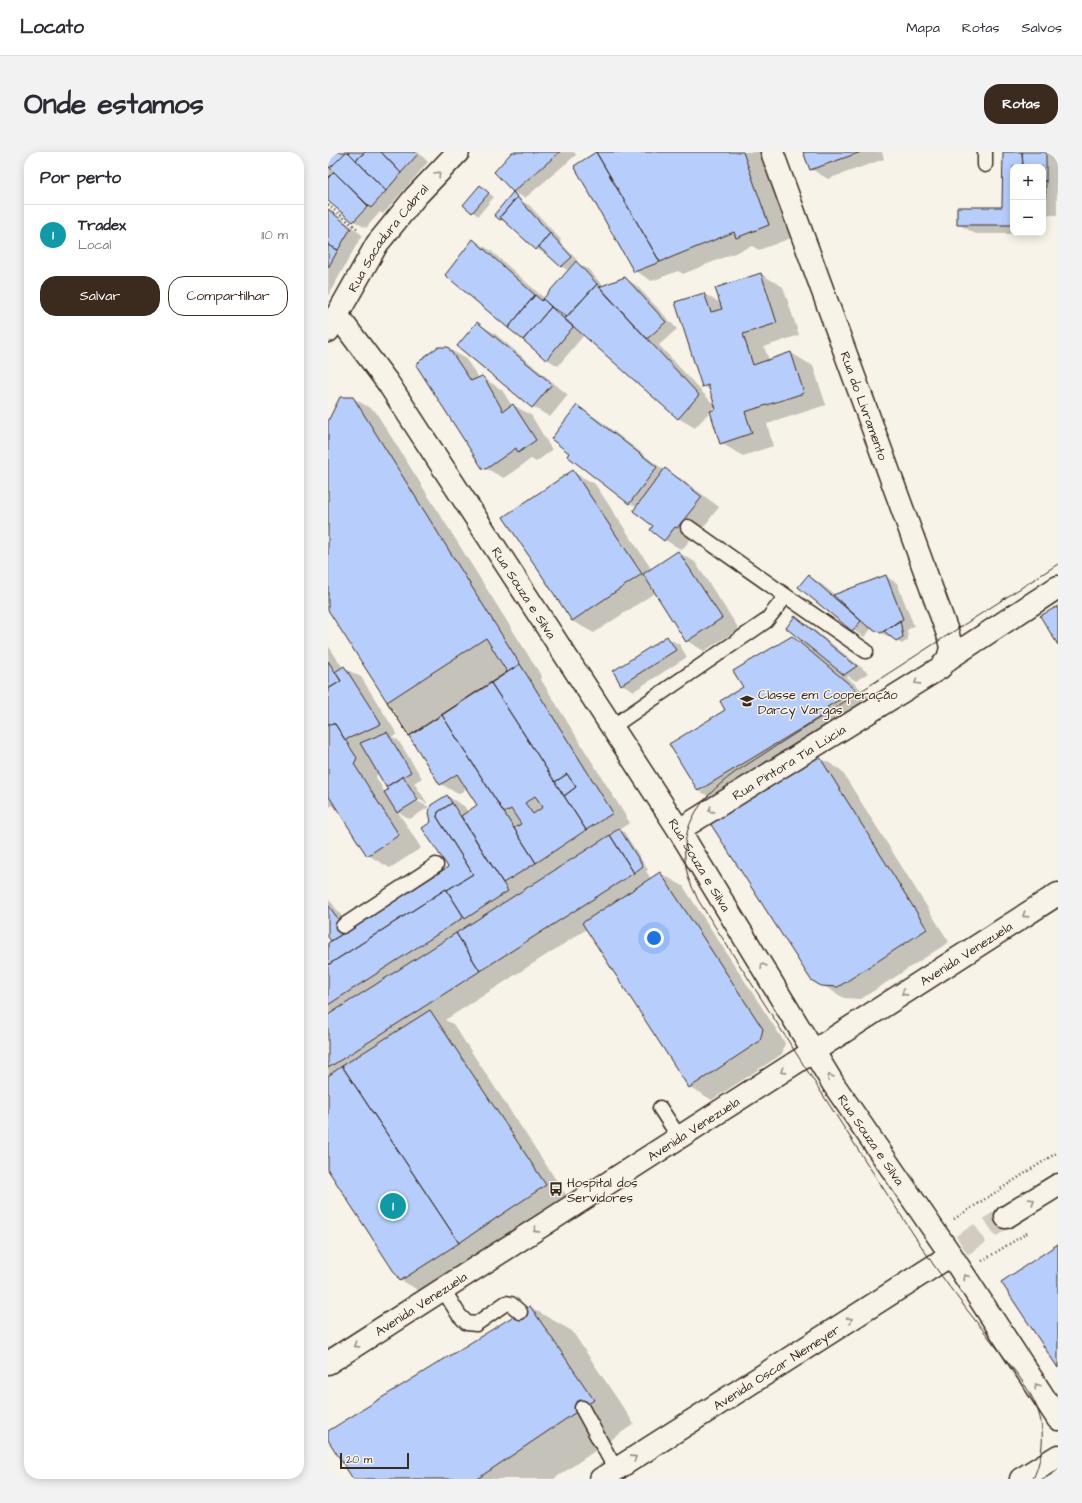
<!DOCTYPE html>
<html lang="pt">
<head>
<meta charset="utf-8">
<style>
	body { margin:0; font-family:"Architects Daughter",sans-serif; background:#f2f2f3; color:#2b2b33 }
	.controls { position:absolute; right:12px; top:12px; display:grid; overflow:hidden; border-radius:8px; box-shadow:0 2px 10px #0003 }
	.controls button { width:36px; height:36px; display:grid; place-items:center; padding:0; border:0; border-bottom:1px solid #e1e1e2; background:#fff; color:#2b2b33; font:20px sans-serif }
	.scale { position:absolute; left:12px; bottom:10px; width:69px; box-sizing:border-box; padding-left:4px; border:2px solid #3b2a1e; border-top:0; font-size:11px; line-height:14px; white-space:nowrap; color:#3b2a1e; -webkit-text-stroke:3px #f7f3e8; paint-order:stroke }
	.you { position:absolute; left:326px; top:786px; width:14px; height:14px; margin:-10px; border:3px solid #fff; border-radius:50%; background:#1a73e8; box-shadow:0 0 0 6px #1a73e833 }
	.badge { display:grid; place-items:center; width:26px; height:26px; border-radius:50%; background:#3b2a1e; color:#fff; font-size:13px; font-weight:700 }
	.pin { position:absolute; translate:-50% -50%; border:2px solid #fff; box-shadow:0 1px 4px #0006 }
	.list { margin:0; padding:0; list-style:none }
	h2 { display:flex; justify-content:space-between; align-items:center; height:52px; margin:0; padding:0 16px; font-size:17px }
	h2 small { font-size:13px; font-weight:400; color:#7c7c81 }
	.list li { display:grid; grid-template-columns:26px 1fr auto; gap:12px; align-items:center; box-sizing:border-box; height:60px; padding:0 16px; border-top:1px solid #e1e1e2 }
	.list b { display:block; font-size:15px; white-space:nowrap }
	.list p { margin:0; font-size:13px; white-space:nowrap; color:#7c7c81 }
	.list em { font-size:13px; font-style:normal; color:#7c7c81 }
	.actions { display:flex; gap:8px; padding:12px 16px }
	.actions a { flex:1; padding:9px 0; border:1px solid #3b2a1e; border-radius:16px; text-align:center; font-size:14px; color:#3b2a1e }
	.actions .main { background:#3b2a1e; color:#fff }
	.map { position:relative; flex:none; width:730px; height:1327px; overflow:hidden; border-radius:16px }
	header { display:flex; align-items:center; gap:24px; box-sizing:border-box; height:56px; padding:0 20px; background:#fff; border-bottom:1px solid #e1e1e2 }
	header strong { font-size:19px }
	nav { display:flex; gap:22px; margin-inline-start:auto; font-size:14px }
	.intro { display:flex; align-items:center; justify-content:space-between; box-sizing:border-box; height:96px; padding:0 24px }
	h1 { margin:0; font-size:28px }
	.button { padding:10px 18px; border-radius:16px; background:#3b2a1e; color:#fff; font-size:14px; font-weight:700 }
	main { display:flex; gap:24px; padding:0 24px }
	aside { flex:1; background:#fff; border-radius:16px; box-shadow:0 2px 10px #0003 }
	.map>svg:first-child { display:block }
	.shadow { fill:#0003; fill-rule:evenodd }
	.building { fill:#b7cefd; stroke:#3b2a1e; fill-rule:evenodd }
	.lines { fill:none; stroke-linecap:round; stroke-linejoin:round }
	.primary-tunnel { stroke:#d1cbc0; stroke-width:22; stroke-dasharray:22 11; stroke-linecap:butt }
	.lane-casing { stroke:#3b2a1e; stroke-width:17 }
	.street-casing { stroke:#3b2a1e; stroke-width:25 }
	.secondary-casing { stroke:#3b2a1e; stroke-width:25 }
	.primary-casing { stroke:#3b2a1e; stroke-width:25 }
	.path { stroke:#3b2a1e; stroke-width:2.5; stroke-dasharray:1 3; stroke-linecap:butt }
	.lane { stroke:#f7f3e8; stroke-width:14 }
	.street { stroke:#f7f3e8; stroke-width:22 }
	.secondary { stroke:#f7f3e8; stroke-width:22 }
	.primary { stroke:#f7f3e8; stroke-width:22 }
	.tram { stroke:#3b2a1e; stroke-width:1 }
	.oneway { stroke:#998e83 }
	.labels { text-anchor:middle; stroke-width:3; stroke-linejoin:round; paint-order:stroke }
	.street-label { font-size:13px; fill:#3b2a1e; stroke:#f7f3e8 }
	.poi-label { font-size:13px; fill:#3b2a1e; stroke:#f7f3e8; text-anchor:start }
</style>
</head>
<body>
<header>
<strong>Locato</strong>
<nav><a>Mapa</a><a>Rotas</a><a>Salvos</a></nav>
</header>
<div class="intro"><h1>Onde estamos</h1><a class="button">Rotas</a></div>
<main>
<aside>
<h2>Por perto<small></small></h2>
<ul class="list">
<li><span class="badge" style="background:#0f9aa8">1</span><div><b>Tradex</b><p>Local</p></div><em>110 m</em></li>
</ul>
<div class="actions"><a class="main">Salvar</a><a>Compartilhar</a></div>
</aside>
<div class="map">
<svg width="730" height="1327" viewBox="0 0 730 1327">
	<rect width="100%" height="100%" fill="#f7f3e8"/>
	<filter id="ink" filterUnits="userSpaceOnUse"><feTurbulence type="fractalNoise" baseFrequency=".025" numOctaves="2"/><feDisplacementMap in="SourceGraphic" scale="8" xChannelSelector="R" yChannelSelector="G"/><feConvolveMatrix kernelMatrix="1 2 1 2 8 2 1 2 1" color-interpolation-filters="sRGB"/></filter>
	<g filter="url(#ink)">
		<!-- shadow -->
		<path class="shadow" d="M 0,0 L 90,0 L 100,10 L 55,62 L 52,60 L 38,76 L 26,69 L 0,47 Z
			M 186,0 L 246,0 L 248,3 L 197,46 L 187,41 L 195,50 L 201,53 L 233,88 L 232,90 L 249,108 L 247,110 L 260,117 L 275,134 L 297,126 L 308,133 L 349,177 L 331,193 L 387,254 L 367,276 L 350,266 L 256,183 L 230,214 L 219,207 L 145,88 L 162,98 L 217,147 L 248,111 L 247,110 L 239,118 L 233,114 L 220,104 L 209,97 L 168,63 L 187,39 L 186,39 Z
			M 269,0 L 432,0 L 463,86 L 431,98 L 424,94 L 355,122 L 350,119 L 324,129 L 307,119 Z
			M 476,0 L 554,0 L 556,7 L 500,27 L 483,17 Z
			M 676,0 L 729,0 L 729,63 L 715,63 L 715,15 L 685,15 L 685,81 L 711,82 L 648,82 L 630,72 L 675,56 Z
			M 152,35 L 166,45 L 150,64 L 145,60 Z
			M 0,56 L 34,83 L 0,144 Z
			M 433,122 L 455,135 L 471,183 L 436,195 L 441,208 L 463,201 L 485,214 L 498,253 L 439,272 L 445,294 L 415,304 L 393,291 L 389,258 L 384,239 L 375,234 L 348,151 L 376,142 L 393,151 Z
			M 149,171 L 166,181 L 240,243 L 222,265 L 205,255 L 130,194 Z
			M 119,196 L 137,206 L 151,226 L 154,225 L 174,238 L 184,254 L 185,253 L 203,263 L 224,298 L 208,310 L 203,307 L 176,326 L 155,315 Z
			M 25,246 L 47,259 L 214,525 L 212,526 L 302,671 L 291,678 L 296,680 L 320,718 L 318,719 L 323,727 L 332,721 L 355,734 L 457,891 L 454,902 L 384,948 L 362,935 L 259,777 L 117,868 L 125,872 L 240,1046 L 95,1141 L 73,1128 L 0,1016 L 0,793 L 6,789 L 0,782 L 0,746 L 24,778 L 121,716 L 104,671 L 119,644 L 136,654 L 140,660 L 151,654 L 140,636 L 130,642 L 113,632 L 0,456 L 0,271 Z
			M 249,255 L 267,265 L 337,319 L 338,318 L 355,328 L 391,355 L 367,386 L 365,384 L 354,398 L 337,388 L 323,378 L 326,373 L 309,355 L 301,351 Z
			M 245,320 L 267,332 L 324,418 L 350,400 L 367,410 L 411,477 L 376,499 L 359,489 L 328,440 L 266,481 L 244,469 Z
			M 481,424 L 492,431 L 507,443 L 557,424 L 569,431 L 586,474 L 579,478 L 580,488 L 574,492 L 544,476 L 536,485 L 525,478 Z
			M 468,466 L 479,472 L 540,521 L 528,529 L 520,524 L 519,525 L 549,551 L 393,651 L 371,639 L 343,592 L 398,558 L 416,535 L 464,485 L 478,492 Z
			M 339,486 L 351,492 L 359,505 L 306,539 L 294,532 Z
			M 0,493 L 15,516 L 16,516 L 33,525 L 69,582 L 64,585 L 70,588 L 94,626 L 86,631 L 100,652 L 86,645 L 85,647 L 101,655 L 82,667 L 70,660 L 93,696 L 62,716 L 40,703 L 7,652 L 0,656 ZM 50,620 L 62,638 L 57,641 L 48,625 Z
			M 491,605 L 513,618 L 621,790 L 533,847 L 516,846 L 484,827 Z
			M 202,1155 L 244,1179 L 306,1272 L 226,1327 L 26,1327 L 0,1286 L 0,1280 Z"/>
		<!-- building -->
		<path class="building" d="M 0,0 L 18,0 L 2,16 L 0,13 Z
			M 18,0 L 20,0 L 58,39 L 43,56 L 2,16 Z
			M 20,0 L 37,0 L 28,8 Z
			M 37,0 L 53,0 L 73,21 L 58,39 L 28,8 Z
			M 53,0 L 86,0 L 89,3 L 73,21 Z
			M 184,0 L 232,0 L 185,40 L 166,20 Z
			M 268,0 L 415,0 L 441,73 L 408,86 L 406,80 L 332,110 Z
			M 268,0 L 332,110 L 306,120 L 246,14 Z
			M 475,0 L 533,0 L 482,18 Z
			M 675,0 L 694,0 L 695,15 L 685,15 L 685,73 L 629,73 L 629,55 L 674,55 Z
			M 694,0 L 718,0 L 718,29 L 715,29 L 715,15 L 695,15 Z
			M 6,20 L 40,54 L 25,70 L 0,49 L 0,26 Z
			M 715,29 L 718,29 L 717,57 L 715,57 Z
			M 152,33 L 161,41 L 144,61 L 135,53 Z
			M 185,40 L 189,45 L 172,65 L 174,67 L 172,68 L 166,63 Z
			M 189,45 L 222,81 L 208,98 L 172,65 Z
			M 0,57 L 23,76 L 10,98 L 0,93 Z
			M 222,81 L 244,105 L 233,115 L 211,95 Z
			M 145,87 L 207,143 L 180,176 L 117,123 Z
			M 0,93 L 10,98 L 0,116 Z
			M 248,109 L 269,132 L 238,165 L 228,157 L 227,158 L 215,147 Z
			M 433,121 L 449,171 L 415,182 L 425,213 L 463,200 L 476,241 L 417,260 L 424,281 L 392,292 L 382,259 L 388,257 L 380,233 L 374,235 L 347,150 L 376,141 L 383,160 L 394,157 L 387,136 Z
			M 297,125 L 338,170 L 319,187 L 271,135 Z
			M 269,132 L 371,243 L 350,267 L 237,167 Z
			M 207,143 L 214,149 L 215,147 L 223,155 L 195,188 L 180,176 Z
			M 223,155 L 245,175 L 218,208 L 195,188 Z
			M 149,170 L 224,232 L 204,256 L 129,194 Z
			M 110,195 L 120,195 L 143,229 L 154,224 L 157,227 L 175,259 L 185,252 L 208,288 L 190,301 L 188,296 L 158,317 L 154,316 L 88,213 L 96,205 Z
			M 12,245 L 25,245 L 192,512 L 81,584 L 0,458 L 0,269 Z
			M 249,253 L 329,315 L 301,352 L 239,304 L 241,301 L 223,287 Z
			M 337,316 L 374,345 L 349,376 L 347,375 L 336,389 L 322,378 L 325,374 L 305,359 Z
			M 245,318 L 314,422 L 244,469 L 175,365 Z
			M 350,399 L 394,466 L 358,490 L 315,422 Z
			M 480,423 L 533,469 L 524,479 L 470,435 Z
			M 558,423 L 575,467 L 553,481 L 539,474 L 505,443 Z
			M 730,454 L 730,493 L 712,464 Z
			M 467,464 L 522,509 L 529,514 L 516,523 L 458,476 Z
			M 572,468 L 575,485 L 568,489 L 556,479 Z
			M 339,484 L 348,498 L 293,533 L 285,519 Z
			M 464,484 L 528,538 L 499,555 L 502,559 L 370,639 L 341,592 L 397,558 L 392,549 L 415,535 L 405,519 Z
			M 158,486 L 179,520 L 81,584 L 59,550 Z
			M 0,509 L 13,529 L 0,537 Z
			M 192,512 L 285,661 L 258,678 L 236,644 L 248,635 L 239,622 L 227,630 L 163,531 Z
			M 16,514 L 53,572 L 17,588 L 7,572 L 1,572 L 0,571 L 0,537 L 13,529 L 7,520 Z
			M 163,531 L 258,678 L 208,711 L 186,676 L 193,672 L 183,657 L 176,661 L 114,563 ZM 207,644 L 215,655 L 205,662 L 197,651 Z
			M 114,563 L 208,711 L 175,731 L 133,664 L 149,653 L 129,622 L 112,633 L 81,584 Z
			M 0,571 L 1,572 L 7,572 L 29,606 L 26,612 L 71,683 L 39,704 L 0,643 Z
			M 59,580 L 83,620 L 58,635 L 32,591 Z
			M 491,604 L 599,777 L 510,835 L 493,834 L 483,828 L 382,671 Z
			M 239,622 L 248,635 L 236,644 L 227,630 Z
			M 75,624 L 90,648 L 69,661 L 56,640 L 60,638 L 58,635 Z
			M 119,643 L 124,651 L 110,660 L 109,665 L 145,722 L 119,738 L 118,737 L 0,813 L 0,791 L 120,715 L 94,676 L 103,670 L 101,660 L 103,653 Z
			M 124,651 L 180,739 L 137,767 L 119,738 L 145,722 L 109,665 L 110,660 Z
			M 291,676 L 315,714 L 306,721 L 282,683 Z
			M 282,683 L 306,721 L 152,819 L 128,781 Z
			M 332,720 L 435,877 L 432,889 L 361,936 L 254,771 Z
			M 118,737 L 136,765 L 0,853 L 0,813 Z
			M 0,753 L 19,779 L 3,789 L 0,785 Z
			M 128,781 L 152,819 L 0,916 L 0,863 Z
			M 102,858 L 218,1033 L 131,1091 L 14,914 Z
			M 14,914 L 131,1091 L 72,1129 L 0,1018 L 0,924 Z
			M 730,1092 L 730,1216 L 673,1130 Z
			M 202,1154 L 266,1248 L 149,1327 L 25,1327 L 0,1288 L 0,1279 Z"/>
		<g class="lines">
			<!-- primary-tunnel -->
			<path class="primary-tunnel" d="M 606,1111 L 678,1065"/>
			<defs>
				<path id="lane" d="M 657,13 L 657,0
					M 458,444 L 538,499
					M 284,575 L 438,469 L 458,444 L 360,375
					M 15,774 L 108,713
					M 332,956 L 351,985
					M 115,1137 L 131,1163 L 139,1171 L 148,1172 L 178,1151 L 183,1152 L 192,1160
					M 254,1256 L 288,1318"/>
				<g id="street">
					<path id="s1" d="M 444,0 L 620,482 L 623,496 L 620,507"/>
					<path id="s2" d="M 9,163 L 60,231 L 351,678 L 506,933 L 623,1103 L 730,1267"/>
					<path id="s3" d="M 351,678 L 612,516 L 620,507 L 730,435"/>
					<path id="s4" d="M 273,1327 L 623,1103"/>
					<path d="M 693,1327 L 730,1304"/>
				</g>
				<g id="secondary">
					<path id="s5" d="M 0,179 L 49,92 L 88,44 L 130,0"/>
				</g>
				<g id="primary">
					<path d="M 678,1065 L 730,1033"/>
					<path id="s6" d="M 0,1211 L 730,742"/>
				</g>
			</defs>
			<!-- lane casing -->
			<use href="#lane" class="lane-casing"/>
			<!-- street casing -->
			<use href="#street" class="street-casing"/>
			<!-- secondary casing -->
			<use href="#secondary" class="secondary-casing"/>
			<!-- primary casing -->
			<use href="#primary" class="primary-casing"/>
			<!-- path -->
			<path class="path" d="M 0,53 L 31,78
				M 626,1067 L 730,1000
				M 654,1109 L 699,1081"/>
			<!-- lane -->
			<use href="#lane" class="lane"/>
			<!-- street -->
			<use href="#street" class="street"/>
			<!-- secondary -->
			<use href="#secondary" class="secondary"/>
			<!-- primary -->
			<use href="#primary" class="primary"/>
			<!-- tram -->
			<path class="tram" d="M 705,1327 C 716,1303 718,1275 707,1251 C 699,1234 687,1219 676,1205 C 652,1174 627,1144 605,1112 C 525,992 448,869 370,748 C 367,740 362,732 360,725 C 348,677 370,648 406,621 L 730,412"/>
		</g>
		<!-- one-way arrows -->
		<defs><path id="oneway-chevron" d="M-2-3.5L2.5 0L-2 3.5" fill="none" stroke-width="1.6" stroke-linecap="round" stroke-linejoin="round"/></defs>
		<g class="oneway">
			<use href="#oneway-chevron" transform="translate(110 22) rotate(-47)"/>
			<use href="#oneway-chevron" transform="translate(589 530) rotate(148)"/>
			<use href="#oneway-chevron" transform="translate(383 658) rotate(147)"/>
			<use href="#oneway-chevron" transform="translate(697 763) rotate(147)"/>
			<use href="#oneway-chevron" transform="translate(435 814) rotate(-121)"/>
			<use href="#oneway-chevron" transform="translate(576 841) rotate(147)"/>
			<use href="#oneway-chevron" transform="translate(455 919) rotate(147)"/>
			<use href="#oneway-chevron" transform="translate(502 925) rotate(-121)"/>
			<use href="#oneway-chevron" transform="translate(704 1049) rotate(-32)"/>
			<use href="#oneway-chevron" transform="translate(208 1078) rotate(147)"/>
			<use href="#oneway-chevron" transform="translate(638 1125) rotate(-123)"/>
			<use href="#oneway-chevron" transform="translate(522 1168) rotate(-33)"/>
			<use href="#oneway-chevron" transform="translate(28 1193) rotate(147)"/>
			<use href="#oneway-chevron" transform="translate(709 1234) rotate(-123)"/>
			<use href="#oneway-chevron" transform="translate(306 1306) rotate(-33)"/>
		</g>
	</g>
	<!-- icons -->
	<defs>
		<symbol id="school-bare" viewBox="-9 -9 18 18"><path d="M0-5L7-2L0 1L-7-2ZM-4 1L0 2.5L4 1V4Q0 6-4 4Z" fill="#3b2a1e" stroke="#f7f3e8" stroke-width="2.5" paint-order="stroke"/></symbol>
		<symbol id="bus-bare" viewBox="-9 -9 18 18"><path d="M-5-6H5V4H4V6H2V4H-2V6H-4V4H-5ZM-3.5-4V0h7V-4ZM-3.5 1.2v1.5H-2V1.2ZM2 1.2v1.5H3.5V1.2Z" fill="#3b2a1e" stroke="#f7f3e8" stroke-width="2.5" paint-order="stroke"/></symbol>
	</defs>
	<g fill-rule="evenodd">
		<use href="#school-bare" x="409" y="539" width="20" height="20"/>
		<use href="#bus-bare" x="218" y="1027" width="20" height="20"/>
	</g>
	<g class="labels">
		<!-- street labels -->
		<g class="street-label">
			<text dy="5" stroke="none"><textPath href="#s5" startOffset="111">Rua Sacadura Cabral</textPath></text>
			<text dy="5" stroke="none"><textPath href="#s1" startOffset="270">Rua do Livramento</textPath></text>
			<text dy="5" stroke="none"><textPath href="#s2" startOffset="335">Rua Souza e Silva</textPath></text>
			<text dy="5" stroke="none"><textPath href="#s3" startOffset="129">Rua Pintora Tia Lúcia</textPath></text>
			<text dy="5" stroke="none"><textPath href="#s2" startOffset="659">Rua Souza e Silva</textPath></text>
			<text dy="5" stroke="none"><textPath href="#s6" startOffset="758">Avenida Venezuela</textPath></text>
			<text dy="5" stroke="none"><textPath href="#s6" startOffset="434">Avenida Venezuela</textPath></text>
			<text dy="5" stroke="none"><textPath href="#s2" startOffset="983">Rua Souza e Silva</textPath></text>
			<text dy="5" stroke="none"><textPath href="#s6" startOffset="110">Avenida Venezuela</textPath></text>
			<text dy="5" stroke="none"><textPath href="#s4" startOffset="208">Avenida Oscar Niemeyer</textPath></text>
		</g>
		<!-- poi labels -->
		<g class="poi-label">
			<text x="430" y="547">Classe em Cooperação<tspan x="430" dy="15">Darcy Vargas</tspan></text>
			<text x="239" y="1035">Hospital dos<tspan x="239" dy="15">Servidores</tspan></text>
		</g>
	</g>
</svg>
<div class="controls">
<button>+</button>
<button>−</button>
</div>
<div class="scale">20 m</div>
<div class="you"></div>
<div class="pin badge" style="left:65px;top:1054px;background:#0f9aa8">1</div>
</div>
</main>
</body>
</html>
